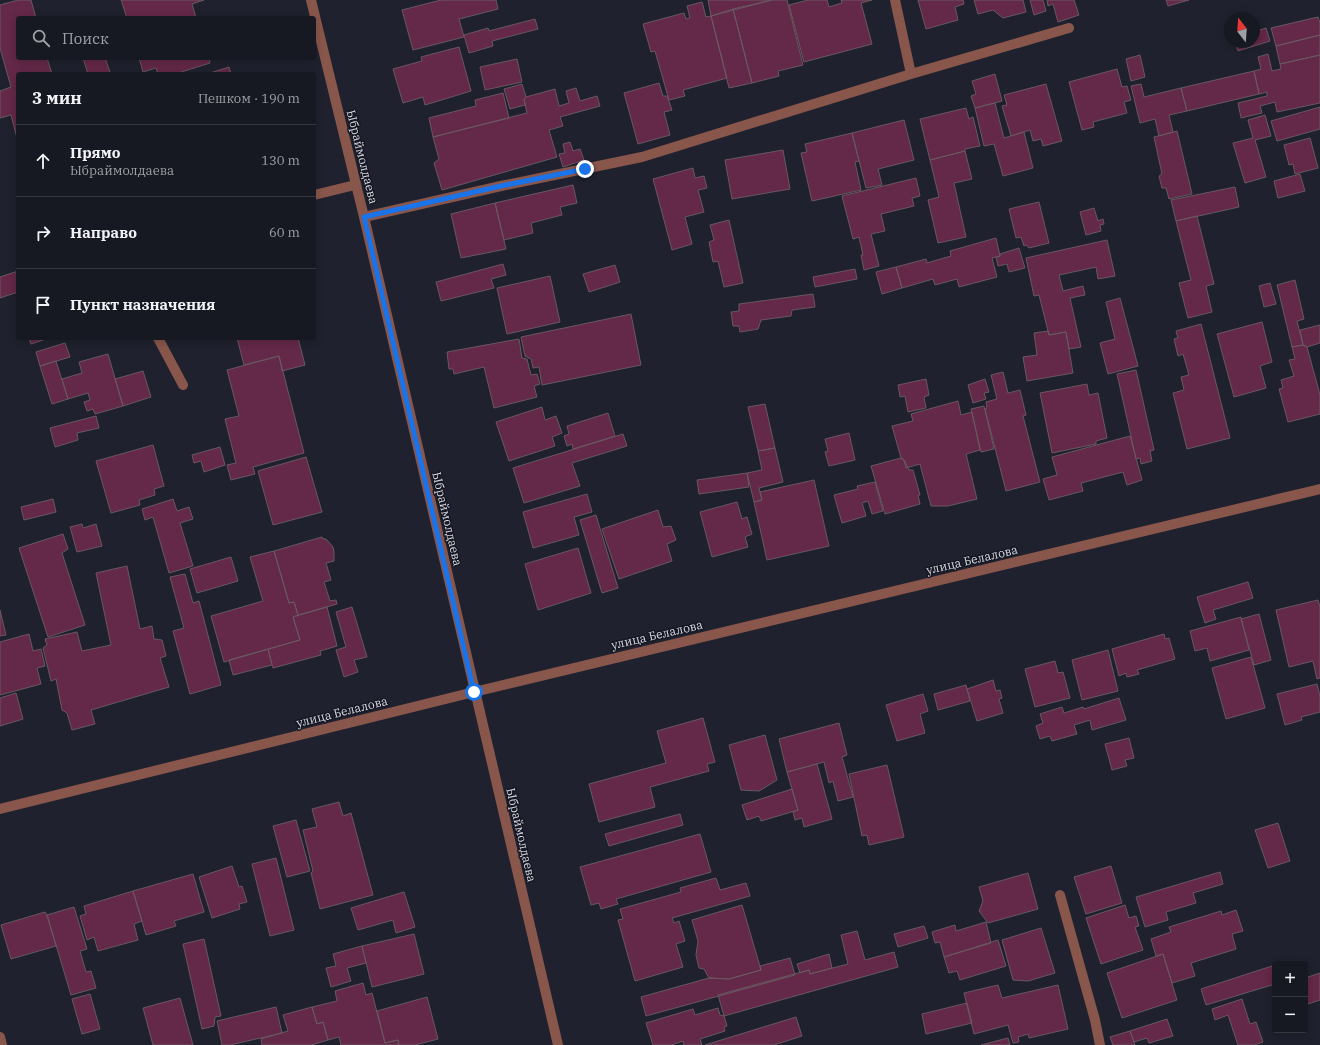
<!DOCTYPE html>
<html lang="ru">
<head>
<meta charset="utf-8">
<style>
	body { margin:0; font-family:"IBM Plex Serif",serif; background:#24262f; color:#f1f3f6 }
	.controls { position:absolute; right:12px; bottom:12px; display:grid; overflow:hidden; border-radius:4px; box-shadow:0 2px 10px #0003 }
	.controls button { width:36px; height:36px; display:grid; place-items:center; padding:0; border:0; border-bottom:1px solid #363840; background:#171922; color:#f1f3f6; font:20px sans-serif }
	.compass { position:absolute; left:1224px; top:12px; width:36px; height:36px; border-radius:50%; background:#171922; box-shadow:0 2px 10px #0003; rotate:343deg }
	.stop { position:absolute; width:12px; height:12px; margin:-9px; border:3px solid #1a73e8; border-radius:50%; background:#fff }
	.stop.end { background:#1a73e8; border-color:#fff; box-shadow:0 1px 4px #0008 }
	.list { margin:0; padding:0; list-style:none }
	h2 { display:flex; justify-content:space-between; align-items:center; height:52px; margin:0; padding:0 16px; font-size:17px }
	h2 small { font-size:13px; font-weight:400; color:#9ea0a5 }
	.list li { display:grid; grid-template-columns:26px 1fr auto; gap:12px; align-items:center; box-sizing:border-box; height:72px; padding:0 16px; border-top:1px solid #363840 }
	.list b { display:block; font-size:15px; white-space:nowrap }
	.list p { margin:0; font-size:13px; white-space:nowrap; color:#9ea0a5 }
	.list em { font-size:13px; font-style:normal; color:#9ea0a5 }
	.icon { flex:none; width:22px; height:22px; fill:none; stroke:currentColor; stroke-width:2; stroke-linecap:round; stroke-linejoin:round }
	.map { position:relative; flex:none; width:1320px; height:1045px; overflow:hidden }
	.search { position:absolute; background:#171922; box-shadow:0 2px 10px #0003; left:16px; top:16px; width:300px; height:44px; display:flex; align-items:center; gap:10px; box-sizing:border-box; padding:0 14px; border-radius:4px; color:#9ea0a5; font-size:15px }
	.panel { position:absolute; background:#171922; box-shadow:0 2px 10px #0003; left:16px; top:72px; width:300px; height:268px; border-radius:4px }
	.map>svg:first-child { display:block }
	.building { fill:#642848; stroke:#695860 }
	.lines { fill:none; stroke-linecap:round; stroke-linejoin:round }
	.minor { stroke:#89564b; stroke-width:10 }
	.route { stroke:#1a73e8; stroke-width:5 }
	.labels { text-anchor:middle; stroke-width:3; stroke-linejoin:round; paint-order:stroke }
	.street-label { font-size:12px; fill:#d7d9e2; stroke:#161824 }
</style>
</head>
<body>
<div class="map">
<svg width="1320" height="1045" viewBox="0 0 1320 1045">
	<rect width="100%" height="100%" fill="#1f212e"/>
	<!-- building -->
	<path class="building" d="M 18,0 L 31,0 L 36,18 L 18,18 L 18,58 L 47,58 L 52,74 L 18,74 L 18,142 L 11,115 L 0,118 L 0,91 L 11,87 L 0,48 L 0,5 Z
		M 121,0 L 204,0 L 192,4 L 196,18 L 127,18 Z
		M 441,0 L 496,0 L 498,9 L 459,19 L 464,37 L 413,50 L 402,10 Z
		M 708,0 L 772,0 L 711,16 Z
		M 772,0 L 787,0 L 803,65 L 778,71 L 779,76 L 752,83 L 733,9 Z
		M 808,0 L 827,0 L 829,7 L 842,3 L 841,0 L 872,0 L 861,3 L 872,44 L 804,62 L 789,5 Z
		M 918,0 L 963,0 L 964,4 L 955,7 L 958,20 L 926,29 Z
		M 974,0 L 1023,0 L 1026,12 L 1003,18 L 993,10 L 978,14 Z
		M 1030,0 L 1043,0 L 1046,11 L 1034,15 Z
		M 1047,0 L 1074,0 L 1079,15 L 1058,22 L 1053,4 L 1048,6 Z
		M 1166,0 L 1189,0 L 1168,6 Z
		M 702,2 L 706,17 L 711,16 L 727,78 L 683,90 L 685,96 L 669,100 L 655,51 L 651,52 L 643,24 L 684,13 L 686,19 L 690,18 L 687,6 Z
		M 733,9 L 752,83 L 729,88 L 711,16 Z
		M 1318,17 L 1320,23 L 1320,35 L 1276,46 L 1271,28 Z
		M 535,19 L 538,29 L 492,41 L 493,46 L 469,53 L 464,35 L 488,28 L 489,31 Z
		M 1266,28 L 1270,41 L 1238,51 L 1235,42 L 1254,42 L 1254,32 Z
		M 1320,35 L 1320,55 L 1280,64 L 1276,46 Z
		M 459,47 L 471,91 L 425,105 L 423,97 L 403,103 L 393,69 L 422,61 L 421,57 Z
		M 1268,54 L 1272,71 L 1281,69 L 1280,64 L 1320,55 L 1320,103 L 1277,112 L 1275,102 L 1260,106 L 1262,113 L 1241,118 L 1238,103 L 1267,96 L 1267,92 L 1259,94 L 1254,71 L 1261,69 L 1258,57 Z
		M 1140,55 L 1145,77 L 1131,81 L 1126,59 Z
		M 83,58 L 105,58 L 110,72 L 105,74 L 88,74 Z
		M 139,58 L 209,58 L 210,63 L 175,74 L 158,74 L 156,68 L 143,72 Z
		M 517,59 L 522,82 L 485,90 L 480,67 Z
		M 229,67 L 231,74 L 207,74 Z
		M 1117,69 L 1122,87 L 1127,86 L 1131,100 L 1124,102 L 1127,113 L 1093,122 L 1094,127 L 1082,130 L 1069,82 Z
		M 1254,71 L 1259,94 L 1187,111 L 1181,88 Z
		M 995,74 L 1002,101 L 975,108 L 971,96 L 976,94 L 972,81 Z
		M 659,83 L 663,96 L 667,96 L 672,110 L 664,112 L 670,135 L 638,144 L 624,93 Z
		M 522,84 L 526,97 L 524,99 L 525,105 L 510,109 L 504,89 Z
		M 1046,84 L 1062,141 L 1043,146 L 1041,139 L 1033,141 L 1030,130 L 1011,136 L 1002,106 L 1007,105 L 1004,95 Z
		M 1141,84 L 1144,97 L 1181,88 L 1187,111 L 1169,115 L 1173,132 L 1159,136 L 1155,119 L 1140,123 L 1131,86 Z
		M 576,88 L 580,101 L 597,96 L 600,106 L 560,117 L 563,126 L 549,130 L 557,157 L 442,190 L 434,163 L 439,159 L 433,137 L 527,113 L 524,99 L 526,97 L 555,89 L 559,106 L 569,103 L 566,91 Z
		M 503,93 L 509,118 L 433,137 L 429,118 L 476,106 L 475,100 Z
		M 995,103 L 1004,138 L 1024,132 L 1033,168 L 1003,176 L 994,144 L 984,146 L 975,108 Z
		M 1320,107 L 1320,129 L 1277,141 L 1271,121 Z
		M 966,108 L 969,119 L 973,117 L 980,146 L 965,149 L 965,151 L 930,160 L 920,119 Z
		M 1265,115 L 1271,136 L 1255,140 L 1266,177 L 1245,183 L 1233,143 L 1253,138 L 1248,120 Z
		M 904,120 L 914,160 L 878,169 L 882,185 L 866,188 L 852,133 Z
		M 1177,131 L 1192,194 L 1169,199 L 1166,188 L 1162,188 L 1159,176 L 1162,174 L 1154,137 Z
		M 852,133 L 859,161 L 855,162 L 861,190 L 812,201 L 801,153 L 807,152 L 805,144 Z
		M 1310,138 L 1318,168 L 1295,174 L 1293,164 L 1289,165 L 1284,145 Z
		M 570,142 L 573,151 L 580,149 L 584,160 L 563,167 L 559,154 L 565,153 L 563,144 Z
		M 783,150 L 790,189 L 732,199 L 725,160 Z
		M 965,151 L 972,179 L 954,183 L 966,237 L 938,243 L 928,200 L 939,197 L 930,160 Z
		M 693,168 L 695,178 L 704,176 L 707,188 L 698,190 L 704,212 L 685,217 L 692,244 L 672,250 L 653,179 Z
		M 1300,174 L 1305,191 L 1278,198 L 1274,181 Z
		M 916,178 L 920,196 L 912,198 L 914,206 L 881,214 L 885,231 L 871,234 L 879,266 L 864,270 L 861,255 L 863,255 L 859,237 L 853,239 L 842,196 Z
		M 573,185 L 577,203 L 560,207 L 562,215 L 531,223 L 533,233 L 504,240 L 495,203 Z
		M 1235,187 L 1239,207 L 1176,221 L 1171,200 Z
		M 1039,202 L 1049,243 L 1029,248 L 1026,245 L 1024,246 L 1021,237 L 1016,238 L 1009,209 Z
		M 495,203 L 506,249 L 461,258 L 451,214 Z
		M 1094,208 L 1098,221 L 1103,219 L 1104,224 L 1100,225 L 1101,231 L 1086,235 L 1080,212 Z
		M 1197,216 L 1214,284 L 1206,286 L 1212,312 L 1188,318 L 1179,283 L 1191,280 L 1176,221 Z
		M 729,220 L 743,283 L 724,287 L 718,261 L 713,262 L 709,242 L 714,240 L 710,225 Z
		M 996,238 L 1000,256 L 992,258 L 997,277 L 959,287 L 957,279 L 935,285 L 933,279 L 902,288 L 896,267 L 926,259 L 927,263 L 951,256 L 950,251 Z
		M 1107,240 L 1115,276 L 1098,279 L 1096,267 L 1059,275 L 1063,291 L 1083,286 L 1085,295 L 1070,298 L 1081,347 L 1069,349 L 1066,332 L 1049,335 L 1039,295 L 1034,296 L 1026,258 Z
		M 1019,248 L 1025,268 L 1009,272 L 1007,264 L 998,266 L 996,257 L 1000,256 L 1000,254 Z
		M 503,264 L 506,275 L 491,279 L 494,288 L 441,301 L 436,282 Z
		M 615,265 L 620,282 L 589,292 L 583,274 Z
		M 896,267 L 902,288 L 882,294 L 876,272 Z
		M 855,269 L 857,279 L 815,287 L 813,277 Z
		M 18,271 L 18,292 L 0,298 L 0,277 Z
		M 550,276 L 560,322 L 507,334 L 497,288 Z
		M 1295,280 L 1304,319 L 1297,321 L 1303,345 L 1292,347 L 1277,285 Z
		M 1270,283 L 1276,304 L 1264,307 L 1259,286 Z
		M 813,294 L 815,307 L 792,310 L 791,316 L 761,320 L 758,329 L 740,332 L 739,326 L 733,326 L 731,312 L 739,311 L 739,304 Z
		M 1120,298 L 1138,366 L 1108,374 L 1100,343 L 1115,339 L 1106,302 Z
		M 631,314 L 641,365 L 542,385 L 539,367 L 533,368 L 531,359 L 525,356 L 521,337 Z
		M 1262,322 L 1272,362 L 1260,366 L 1266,388 L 1234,397 L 1217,334 Z
		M 1201,324 L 1230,438 L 1187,449 L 1173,393 L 1184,390 L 1181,377 L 1189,375 L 1183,354 L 1178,356 L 1174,339 L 1178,338 L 1176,331 Z
		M 1320,325 L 1320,343 L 1307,347 L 1303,345 L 1300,330 Z
		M 1048,331 L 1049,335 L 1066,332 L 1073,373 L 1027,381 L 1023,357 L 1037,355 L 1034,333 Z
		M 29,338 L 49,338 L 31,344 Z
		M 237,338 L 298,338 L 305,365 L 282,371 L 279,356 L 244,365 Z
		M 519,339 L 522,358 L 527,359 L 531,375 L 537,374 L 540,384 L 534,386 L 537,397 L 494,408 L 484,367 L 454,374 L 453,369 L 449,369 L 447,352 Z
		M 65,343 L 70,357 L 40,366 L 36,352 Z
		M 1303,345 L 1307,347 L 1320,395 L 1320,414 L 1288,422 L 1279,389 L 1283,388 L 1281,380 L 1294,376 L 1289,360 L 1295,359 L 1292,347 Z
		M 108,354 L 123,406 L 95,414 L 93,409 L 87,411 L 84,402 L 90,400 L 88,393 L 68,399 L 62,379 L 82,373 L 79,362 Z
		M 279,356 L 304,453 L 253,467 L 255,474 L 231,480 L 227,465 L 236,463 L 225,419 L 239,416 L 227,370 Z
		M 56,361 L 68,399 L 52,404 L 40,366 Z
		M 1136,370 L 1154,450 L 1150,451 L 1152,461 L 1141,464 L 1140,458 L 1136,459 L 1117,374 Z
		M 143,371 L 151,397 L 123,406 L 115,379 Z
		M 1003,372 L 1008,393 L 1020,390 L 1026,415 L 1023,416 L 1040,482 L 1006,491 L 985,409 L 987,408 L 986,402 L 997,399 L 991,375 Z
		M 926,379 L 929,395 L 924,397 L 926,408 L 908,412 L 905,396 L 900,397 L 898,385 Z
		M 985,379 L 989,392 L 984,393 L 986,399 L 973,403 L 968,385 Z
		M 1087,384 L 1089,395 L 1098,393 L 1107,438 L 1096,441 L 1096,444 L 1052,453 L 1040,393 Z
		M 958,401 L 961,415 L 972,412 L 980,450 L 966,454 L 977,499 L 948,506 L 931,506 L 920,464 L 906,468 L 904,460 L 901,458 L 892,426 L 913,421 L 911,414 Z
		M 765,404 L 775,448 L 758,451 L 748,407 Z
		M 984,406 L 994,449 L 981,452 L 971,409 Z
		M 542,407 L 545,420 L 556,416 L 562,433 L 552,437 L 555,446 L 509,461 L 496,422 Z
		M 608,413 L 615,436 L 573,449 L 572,444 L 567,446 L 564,436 L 569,434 L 567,426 Z
		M 96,416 L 99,428 L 77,433 L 78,440 L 55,447 L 50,428 Z
		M 849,433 L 855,460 L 829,466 L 825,452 L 828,451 L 825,439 Z
		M 623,434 L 627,446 L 572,463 L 580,486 L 524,503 L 513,468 Z
		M 1130,436 L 1142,480 L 1127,485 L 1123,472 L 1081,483 L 1083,491 L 1049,500 L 1043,479 L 1057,475 L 1052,457 Z
		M 153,445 L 164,486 L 154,489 L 155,495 L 139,500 L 140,505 L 111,513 L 96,461 Z
		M 220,447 L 225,465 L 204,472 L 201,461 L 194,463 L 192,455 Z
		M 775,448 L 783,482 L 759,488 L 762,500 L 754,502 L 747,473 L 762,470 L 758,451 Z
		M 306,457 L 322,512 L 273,525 L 258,471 Z
		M 901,458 L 904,460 L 909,470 L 913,470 L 920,495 L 918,495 L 920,504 L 885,514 L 871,466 Z
		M 747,473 L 749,487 L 699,494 L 697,480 Z
		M 814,480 L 829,546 L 767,560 L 754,502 L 762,500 L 760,492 Z
		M 875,482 L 883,511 L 872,514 L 868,501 L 862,503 L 866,516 L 842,523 L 834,495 L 858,489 L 857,486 Z
		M 587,494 L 592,512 L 574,517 L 579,535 L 533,548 L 523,512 Z
		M 53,499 L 56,512 L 24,520 L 21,507 Z
		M 173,499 L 177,511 L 189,507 L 193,519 L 180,523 L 193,566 L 169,573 L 153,517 L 145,520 L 142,509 Z
		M 737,502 L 742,519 L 747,517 L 752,534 L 745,537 L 748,547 L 712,557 L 700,512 Z
		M 658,510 L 663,527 L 671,526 L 676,540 L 667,544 L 672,561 L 619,579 L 602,529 Z
		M 596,515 L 618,588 L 602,593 L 580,520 Z
		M 82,524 L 83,528 L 96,524 L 102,546 L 77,552 L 70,527 Z
		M 63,534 L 68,549 L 62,553 L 85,625 L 48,637 L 19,548 Z
		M 322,537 L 323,539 L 326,539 L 333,547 L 334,552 L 334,561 L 326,563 L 331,580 L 324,582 L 330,601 L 336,600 L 337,604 L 298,615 L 294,602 L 289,603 L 274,551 Z
		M 578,548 L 591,593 L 538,610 L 525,564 Z
		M 274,551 L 289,603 L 294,602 L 298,615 L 293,617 L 300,640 L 224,662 L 211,616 L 263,601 L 250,557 Z
		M 231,557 L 238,581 L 197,593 L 190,569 Z
		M 127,566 L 140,629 L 152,626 L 154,639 L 162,640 L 166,656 L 160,658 L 169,687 L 91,710 L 95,724 L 72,730 L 67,713 L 62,710 L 56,679 L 51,681 L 43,648 L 47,645 L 45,639 L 77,632 L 82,651 L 111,645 L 96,573 Z
		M 185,574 L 193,603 L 199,601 L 221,685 L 190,694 L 173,631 L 184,628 L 170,577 Z
		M 1248,582 L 1253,598 L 1213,610 L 1216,619 L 1205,623 L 1197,597 Z
		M 1318,600 L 1320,607 L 1320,678 L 1317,679 L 1313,661 L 1289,667 L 1276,610 Z
		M 327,607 L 337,646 L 320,651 L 321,655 L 273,668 L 268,649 L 300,640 L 293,617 Z
		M 352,607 L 367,657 L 354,660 L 358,672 L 344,677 L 336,650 L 346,647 L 336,612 Z
		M 0,610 L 6,635 L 0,636 Z
		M 1259,614 L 1271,660 L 1254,665 L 1241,619 Z
		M 1241,617 L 1249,650 L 1210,661 L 1207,648 L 1195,651 L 1190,631 Z
		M 29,634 L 33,651 L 41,649 L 45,666 L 37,668 L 41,684 L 0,695 L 0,642 Z
		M 1164,634 L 1165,639 L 1169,638 L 1175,659 L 1137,670 L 1139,674 L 1127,677 L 1126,673 L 1119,676 L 1112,649 Z
		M 268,649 L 272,665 L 233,675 L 229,660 Z
		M 1108,650 L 1118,691 L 1082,700 L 1072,660 Z
		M 1251,657 L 1265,708 L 1226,719 L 1212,668 Z
		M 1055,661 L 1058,673 L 1063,672 L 1070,698 L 1035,707 L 1025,669 Z
		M 993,680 L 996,691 L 1000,690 L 1002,698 L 999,699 L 1003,713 L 977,721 L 967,689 Z
		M 1317,684 L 1320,696 L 1320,712 L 1301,717 L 1302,720 L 1285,725 L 1277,694 Z
		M 966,685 L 970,701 L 938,710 L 934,694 Z
		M 16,693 L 23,719 L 0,726 L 0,698 Z
		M 923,694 L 928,711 L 920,714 L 925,733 L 897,741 L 886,705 Z
		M 1119,698 L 1126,720 L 1092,730 L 1090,720 L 1074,725 L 1077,734 L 1052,741 L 1050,736 L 1040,739 L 1036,726 L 1043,723 L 1040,714 L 1062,707 L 1064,713 L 1083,707 L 1084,709 Z
		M 703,718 L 715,762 L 707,764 L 709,771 L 650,787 L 655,807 L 599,822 L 589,784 L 666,763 L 657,731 Z
		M 839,723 L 847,755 L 842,757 L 853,797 L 838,801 L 833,781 L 829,783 L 824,762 L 787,772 L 779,739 Z
		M 765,735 L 777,780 L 759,791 L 741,790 L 729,745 Z
		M 1129,738 L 1134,758 L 1125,760 L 1127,766 L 1112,770 L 1105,744 Z
		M 817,764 L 832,819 L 804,827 L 802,818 L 795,820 L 793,812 L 798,810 L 787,772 Z
		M 887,765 L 904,837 L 869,845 L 867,835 L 862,836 L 849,774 Z
		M 792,789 L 798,810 L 761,821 L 759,816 L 747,820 L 742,805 Z
		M 339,802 L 343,816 L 351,813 L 373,895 L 320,909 L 311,873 L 313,871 L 303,830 L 317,827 L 312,809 Z
		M 680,814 L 683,825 L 609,846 L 605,834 Z
		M 296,820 L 310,871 L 287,877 L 273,826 Z
		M 1278,823 L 1290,861 L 1268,868 L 1255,830 Z
		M 700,834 L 711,872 L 616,899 L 618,904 L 601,909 L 599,903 L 591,905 L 580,867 Z
		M 276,858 L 294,930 L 270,936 L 252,864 Z
		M 232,866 L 239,887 L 242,886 L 247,902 L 239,904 L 240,909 L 212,918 L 199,877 Z
		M 1111,866 L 1122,903 L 1086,914 L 1074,877 Z
		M 1220,872 L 1223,884 L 1193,893 L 1196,903 L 1166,912 L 1168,920 L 1145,927 L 1136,897 Z
		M 1028,873 L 1038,909 L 988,923 L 979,911 L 983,901 L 979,887 Z
		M 193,874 L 204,912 L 174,921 L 176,926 L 146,935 L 133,891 Z
		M 716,878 L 720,890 L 746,883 L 750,896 L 672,918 L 674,923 L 679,921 L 685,941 L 676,944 L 683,967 L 635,981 L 618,920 L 623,919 L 620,909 L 681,892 L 680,888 Z
		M 133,891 L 142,921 L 134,924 L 138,940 L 98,951 L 94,937 L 87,940 L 80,916 L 86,914 L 84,906 Z
		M 404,892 L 415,927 L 396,933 L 393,920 L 358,930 L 351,908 Z
		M 742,905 L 761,970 L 729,979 L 709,978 L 704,969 L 699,968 L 696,955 L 698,941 L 692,920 Z
		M 1125,905 L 1129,918 L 1136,916 L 1139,926 L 1135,927 L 1143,950 L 1101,964 L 1086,918 Z
		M 74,907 L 87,949 L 80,951 L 86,972 L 91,971 L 96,988 L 71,995 L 47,915 Z
		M 1236,910 L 1243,931 L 1232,934 L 1236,949 L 1191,963 L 1195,976 L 1172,983 L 1163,954 L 1156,956 L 1151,939 L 1171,932 L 1169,927 L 1221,911 L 1222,915 Z
		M 45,912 L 47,915 L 56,946 L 11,959 L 1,925 Z
		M 986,922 L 991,943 L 944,957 L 940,942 L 935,943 L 932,932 L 955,925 L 956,931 Z
		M 924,926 L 928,938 L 898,947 L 894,934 Z
		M 1041,928 L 1055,973 L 1028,981 L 1013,980 L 1002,940 Z
		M 857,931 L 865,960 L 894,952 L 898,967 L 724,1016 L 718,995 L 809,970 L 810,974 L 848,964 L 841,935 Z
		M 414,934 L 424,974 L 372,987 L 362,946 Z
		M 204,939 L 221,1016 L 215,1017 L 214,1026 L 202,1029 L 183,944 Z
		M 998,940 L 1006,966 L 960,980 L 957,971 L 949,973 L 944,957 Z
		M 362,946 L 366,963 L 347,968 L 351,981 L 331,987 L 326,968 L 336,966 L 333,954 Z
		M 829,954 L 832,968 L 810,974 L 809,970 L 800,973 L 797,964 Z
		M 1163,954 L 1177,1000 L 1122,1018 L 1107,973 Z
		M 790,958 L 795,975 L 646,1016 L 641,997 L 709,978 L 729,979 L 761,970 L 760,966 Z
		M 1275,965 L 1275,984 L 1206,1005 L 1201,989 Z
		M 1320,973 L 1320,1000 L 1305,1005 L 1305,978 Z
		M 363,983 L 366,995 L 372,993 L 385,1043 L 398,1040 L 399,1045 L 341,1045 L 339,1037 L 328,1040 L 323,1022 L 317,1024 L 312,1007 L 337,1001 L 335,991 Z
		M 998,985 L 1002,998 L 1058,985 L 1068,1029 L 1029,1038 L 1028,1034 L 1018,1037 L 1019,1042 L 1013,1043 L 1008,1025 L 974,1034 L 964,993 Z
		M 90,994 L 100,1029 L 82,1034 L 72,999 Z
		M 427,997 L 438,1039 L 415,1045 L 399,1045 L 398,1040 L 385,1043 L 377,1011 Z
		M 180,998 L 193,1045 L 153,1045 L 143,1008 Z
		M 1242,999 L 1250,1024 L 1256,1022 L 1263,1042 L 1254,1045 L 1238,1045 L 1228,1015 L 1215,1020 L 1212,1009 Z
		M 967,1003 L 972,1023 L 926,1034 L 922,1014 Z
		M 276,1007 L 282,1033 L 230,1045 L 222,1045 L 217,1021 Z
		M 312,1007 L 317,1024 L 323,1022 L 328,1040 L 311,1045 L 262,1045 L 261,1039 L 288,1031 L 283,1015 Z
		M 718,1008 L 720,1015 L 724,1016 L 727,1026 L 724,1027 L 725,1031 L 700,1039 L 702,1045 L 684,1045 L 683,1041 L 671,1045 L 653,1045 L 646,1023 L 693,1009 L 695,1015 Z
		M 796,1017 L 802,1036 L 774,1045 L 705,1045 Z
		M 1167,1019 L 1173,1036 L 1149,1043 L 1147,1038 L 1134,1042 L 1130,1031 Z
		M 1130,1031 L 1135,1045 L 1113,1045 L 1110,1037 Z
		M 1008,1038 L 1010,1045 L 981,1045 Z"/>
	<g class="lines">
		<!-- minor -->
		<path class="minor" d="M 311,0 L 364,217 L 558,1045
			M 895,0 L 911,74
			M 314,195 L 355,185
			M 364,217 L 501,186 L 642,157 L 911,74 L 1069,28
			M 158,338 L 183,385
			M 0,809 L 474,692 L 1320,489
			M 1060,895 L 1095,1020 L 1100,1045
			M 0,1037 L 2,1045"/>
	</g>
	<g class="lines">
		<!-- route -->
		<path class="route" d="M 474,692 L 364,217 L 501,186 L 585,169"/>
	</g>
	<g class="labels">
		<!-- street labels -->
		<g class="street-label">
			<text transform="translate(362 157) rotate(76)" y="4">Ыбраймолдаева</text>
			<text transform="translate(447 519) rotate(77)" y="4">Ыбраймолдаева</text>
			<text transform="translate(972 560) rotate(-13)" y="4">улица Белалова</text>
			<text transform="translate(657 635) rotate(-13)" y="4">улица Белалова</text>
			<text transform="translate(342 712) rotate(-14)" y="4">улица Белалова</text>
			<text transform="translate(521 835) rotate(77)" y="4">Ыбраймолдаева</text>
		</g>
	</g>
</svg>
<div class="controls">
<button>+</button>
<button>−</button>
</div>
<svg class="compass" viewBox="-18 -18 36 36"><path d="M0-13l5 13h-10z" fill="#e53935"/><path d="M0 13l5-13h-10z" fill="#9ea0a5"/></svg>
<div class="stop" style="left:474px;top:692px"></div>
<div class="stop end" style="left:585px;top:169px"></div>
<div class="search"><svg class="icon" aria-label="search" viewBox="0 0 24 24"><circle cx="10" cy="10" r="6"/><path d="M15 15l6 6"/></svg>Поиск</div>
<section class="panel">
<h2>3 мин<small>Пешком · 190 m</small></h2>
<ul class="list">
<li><svg class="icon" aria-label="ahead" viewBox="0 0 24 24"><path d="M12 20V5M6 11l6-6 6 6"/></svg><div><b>Прямо</b><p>Ыбраймолдаева</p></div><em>130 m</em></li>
<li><svg class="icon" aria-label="right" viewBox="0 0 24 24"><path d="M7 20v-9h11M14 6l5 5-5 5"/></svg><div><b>Направо</b></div><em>60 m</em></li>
<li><svg class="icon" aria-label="arrive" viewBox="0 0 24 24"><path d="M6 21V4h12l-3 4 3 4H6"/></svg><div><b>Пункт назначения</b></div></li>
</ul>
</section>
</div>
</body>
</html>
